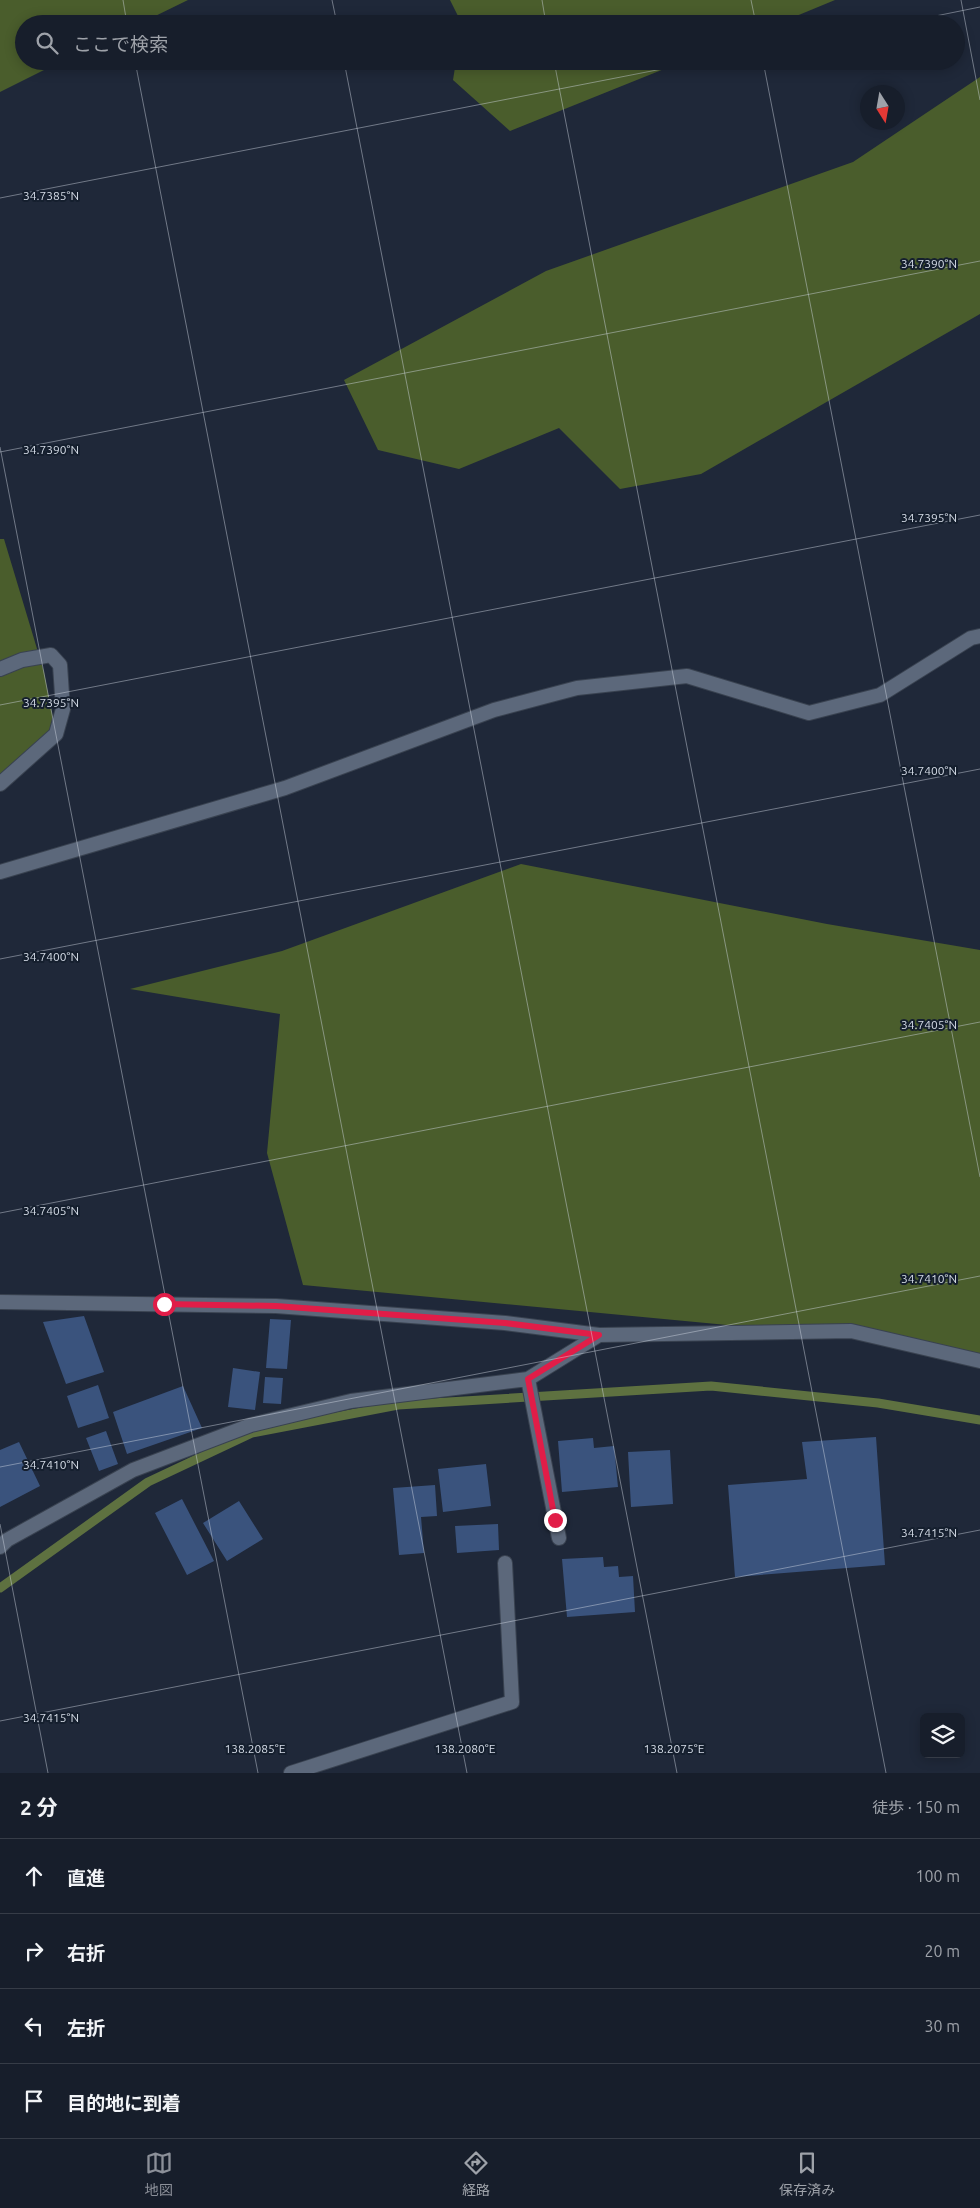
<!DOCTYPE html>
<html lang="ja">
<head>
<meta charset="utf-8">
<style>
	body { margin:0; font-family:Ubuntu,"Noto Sans JP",sans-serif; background:#242b37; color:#f1f3f6 }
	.controls { position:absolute; right:15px; bottom:15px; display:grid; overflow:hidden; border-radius:8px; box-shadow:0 2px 12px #0003 }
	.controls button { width:45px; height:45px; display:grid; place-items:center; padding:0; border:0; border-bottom:1px solid #363c47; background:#171e2b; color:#f1f3f6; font:25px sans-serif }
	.compass { position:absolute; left:860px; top:85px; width:45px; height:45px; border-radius:50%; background:#171e2b; box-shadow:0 2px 12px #0003; rotate:169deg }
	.stop { position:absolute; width:15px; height:15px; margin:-11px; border:4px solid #e11d48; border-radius:50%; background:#fff }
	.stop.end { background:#e11d48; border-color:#fff; box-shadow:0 1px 5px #0008 }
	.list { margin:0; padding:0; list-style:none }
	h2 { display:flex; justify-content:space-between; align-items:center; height:65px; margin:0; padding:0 20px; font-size:21px }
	h2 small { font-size:16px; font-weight:400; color:#9ea2a9 }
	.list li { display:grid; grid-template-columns:32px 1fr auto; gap:15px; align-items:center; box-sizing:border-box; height:75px; padding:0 20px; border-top:1px solid #363c47 }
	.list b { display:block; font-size:19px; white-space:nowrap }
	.list em { font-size:16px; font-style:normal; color:#9ea2a9 }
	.icon { flex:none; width:28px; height:28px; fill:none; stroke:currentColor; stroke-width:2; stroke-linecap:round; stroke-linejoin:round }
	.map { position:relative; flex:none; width:980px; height:1773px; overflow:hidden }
	.search { position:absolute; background:#171e2b; box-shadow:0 2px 12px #0003; left:15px; right:15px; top:15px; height:55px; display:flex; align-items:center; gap:12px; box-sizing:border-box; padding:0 18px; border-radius:28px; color:#9ea2a9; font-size:19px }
	.sheet { height:365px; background:#171e2b }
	nav { display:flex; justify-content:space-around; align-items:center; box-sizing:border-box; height:70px; border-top:1px solid #363c47; background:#171e2b; font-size:14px; color:#9ea2a9 }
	nav a { display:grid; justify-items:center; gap:2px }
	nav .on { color:#8c9099 }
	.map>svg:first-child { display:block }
	.forest { fill:#4a5d2c }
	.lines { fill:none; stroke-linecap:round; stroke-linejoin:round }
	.stream { stroke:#5e7140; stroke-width:9 }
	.building { fill:#3a537d }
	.service-casing { stroke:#394250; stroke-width:16 }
	.minor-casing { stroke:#394250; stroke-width:16 }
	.service { stroke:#5c687b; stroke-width:14 }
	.minor { stroke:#5c687b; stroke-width:14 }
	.route { stroke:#e11d48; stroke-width:6 }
	.ticks { fill:none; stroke:#d5dce7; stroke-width:1; stroke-opacity:0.45 }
	.ticks-label { font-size:12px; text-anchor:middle; fill:#d5dce7; stroke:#151f2e; stroke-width:4; stroke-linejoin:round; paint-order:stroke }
</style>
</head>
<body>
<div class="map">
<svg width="980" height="1773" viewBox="0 0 980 1773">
	<rect width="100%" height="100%" fill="#1f2839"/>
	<!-- forest -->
	<path class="forest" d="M 0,0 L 188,0 L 139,24 L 24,24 L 24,61 L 62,61 L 0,92 Z
		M 450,0 L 835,0 L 777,24 L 462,24 Z
		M 456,61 L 684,61 L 510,131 L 453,80 Z
		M 980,77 L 980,314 L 701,474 L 620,489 L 559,428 L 459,469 L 378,450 L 344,380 L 546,271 L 853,162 Z
		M 0,539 L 4,539 L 44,672 L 56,734 L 0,788 Z
		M 521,864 L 827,924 L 980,950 L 980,1358 L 823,1334 L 303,1285 L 267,1153 L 280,1014 L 130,989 L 282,951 Z"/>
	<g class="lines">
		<!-- stream -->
		<path class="stream" d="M 0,1588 L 148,1482 L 252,1433 L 398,1405 L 711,1386 L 878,1403 L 980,1420"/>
	</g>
	<!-- building -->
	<path class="building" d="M 84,1316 L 104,1372 L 66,1384 L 43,1322 Z
		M 270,1319 L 291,1320 L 287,1369 L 266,1368 Z
		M 233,1368 L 260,1372 L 255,1410 L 228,1407 Z
		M 265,1377 L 283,1378 L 281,1404 L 263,1403 Z
		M 98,1385 L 109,1418 L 78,1428 L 67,1396 Z
		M 183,1386 L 202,1428 L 127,1454 L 113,1412 Z
		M 106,1431 L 118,1464 L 99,1471 L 86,1438 Z
		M 876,1437 L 885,1565 L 735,1577 L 728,1485 L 807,1479 L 802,1442 Z
		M 593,1438 L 594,1448 L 614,1446 L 618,1487 L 562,1492 L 558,1441 Z
		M 19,1442 L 40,1486 L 0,1507 L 0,1450 Z
		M 670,1450 L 673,1504 L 631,1507 L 628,1452 Z
		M 486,1464 L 491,1506 L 443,1512 L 438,1469 Z
		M 435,1485 L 437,1516 L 421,1517 L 424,1553 L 399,1555 L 393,1488 Z
		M 182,1499 L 214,1561 L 187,1575 L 155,1513 Z
		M 239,1501 L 263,1539 L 227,1561 L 203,1523 Z
		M 498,1524 L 499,1550 L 457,1553 L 455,1526 Z
		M 603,1557 L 604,1567 L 618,1566 L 619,1577 L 633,1576 L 635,1612 L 567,1617 L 562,1559 Z"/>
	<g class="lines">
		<defs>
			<path id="service" d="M 528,1379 L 559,1538
				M 0,1547 L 7,1540 L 133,1470 L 251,1425 L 351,1401 L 528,1379 L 599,1335
				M 291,1773 L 512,1702 L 505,1563"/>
			<path id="minor" d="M 0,669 L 22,660 L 51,655 L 60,665 L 63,709 L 56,734 L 0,784
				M 0,872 L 285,788 L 494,710 L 577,688 L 687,676 L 809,713 L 880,695 L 971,638 L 980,636
				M 0,1302 L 276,1306 L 505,1323 L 599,1335 L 851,1331 L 980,1361"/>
		</defs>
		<!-- service casing -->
		<use href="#service" class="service-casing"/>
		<!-- minor casing -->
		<use href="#minor" class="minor-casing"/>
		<!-- service -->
		<use href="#service" class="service"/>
		<!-- minor -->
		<use href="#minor" class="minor"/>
	</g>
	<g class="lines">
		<!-- route -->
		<path class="route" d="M 164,1304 L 276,1306 L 505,1323 L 599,1335 L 528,1379 L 555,1520"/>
	</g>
	<!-- ticks -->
	<path class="ticks" d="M 123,0 L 127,24M 332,0 L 337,24M 542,0 L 546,24M 751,0 L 756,24M 961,0 L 980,100M 896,24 L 980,7M 135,61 L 467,1773M 344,61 L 677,1773M 554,61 L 886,1773M 763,61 L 980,1177M 0,198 L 703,61M 0,447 L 258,1773M 0,452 L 980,261M 0,705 L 980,515M 0,959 L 980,769M 0,1213 L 980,1022M 0,1467 L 980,1276M 0,1524 L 48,1773M 0,1721 L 980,1530"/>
	<g class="ticks-label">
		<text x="51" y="200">34.7385°N</text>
		<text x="929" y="268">34.7390°N</text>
		<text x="51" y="454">34.7390°N</text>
		<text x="929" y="522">34.7395°N</text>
		<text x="51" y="707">34.7395°N</text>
		<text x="929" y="775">34.7400°N</text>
		<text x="51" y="961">34.7400°N</text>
		<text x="929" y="1029">34.7405°N</text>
		<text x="51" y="1215">34.7405°N</text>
		<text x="929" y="1283">34.7410°N</text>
		<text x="51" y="1469">34.7410°N</text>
		<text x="929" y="1537">34.7415°N</text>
		<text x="51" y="1722">34.7415°N</text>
		<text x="255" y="1753">138.2085°E</text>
		<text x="465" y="1753">138.2080°E</text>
		<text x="674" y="1753">138.2075°E</text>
	</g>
</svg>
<div class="controls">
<button><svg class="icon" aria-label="layers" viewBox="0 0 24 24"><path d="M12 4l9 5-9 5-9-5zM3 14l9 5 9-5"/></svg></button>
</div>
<svg class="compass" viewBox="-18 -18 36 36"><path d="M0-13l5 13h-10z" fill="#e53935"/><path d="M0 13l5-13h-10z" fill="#9ea2a9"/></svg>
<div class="stop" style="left:164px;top:1304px"></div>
<div class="stop end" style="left:555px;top:1520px"></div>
<div class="search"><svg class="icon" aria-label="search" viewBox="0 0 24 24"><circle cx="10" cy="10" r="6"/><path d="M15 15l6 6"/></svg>ここで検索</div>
</div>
<section class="sheet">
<h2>2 分<small>徒歩 · 150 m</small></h2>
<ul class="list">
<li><svg class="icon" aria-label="ahead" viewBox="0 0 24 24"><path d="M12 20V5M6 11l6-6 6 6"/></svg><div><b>直進</b></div><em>100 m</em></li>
<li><svg class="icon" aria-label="right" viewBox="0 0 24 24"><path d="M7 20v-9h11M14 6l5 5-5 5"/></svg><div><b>右折</b></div><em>20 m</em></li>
<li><svg class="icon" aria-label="left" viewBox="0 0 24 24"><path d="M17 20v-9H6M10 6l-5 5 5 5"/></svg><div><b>左折</b></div><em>30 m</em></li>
<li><svg class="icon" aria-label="arrive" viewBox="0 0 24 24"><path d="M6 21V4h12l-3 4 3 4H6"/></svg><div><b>目的地に到着</b></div></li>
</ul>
</section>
<nav>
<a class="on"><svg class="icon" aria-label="map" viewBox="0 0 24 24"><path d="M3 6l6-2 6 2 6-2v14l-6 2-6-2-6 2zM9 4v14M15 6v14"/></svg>地図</a>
<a><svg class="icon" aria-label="directions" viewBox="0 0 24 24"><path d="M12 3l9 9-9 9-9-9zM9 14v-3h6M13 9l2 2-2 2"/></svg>経路</a>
<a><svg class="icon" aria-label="saved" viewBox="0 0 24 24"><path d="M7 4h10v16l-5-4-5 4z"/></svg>保存済み</a>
</nav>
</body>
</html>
